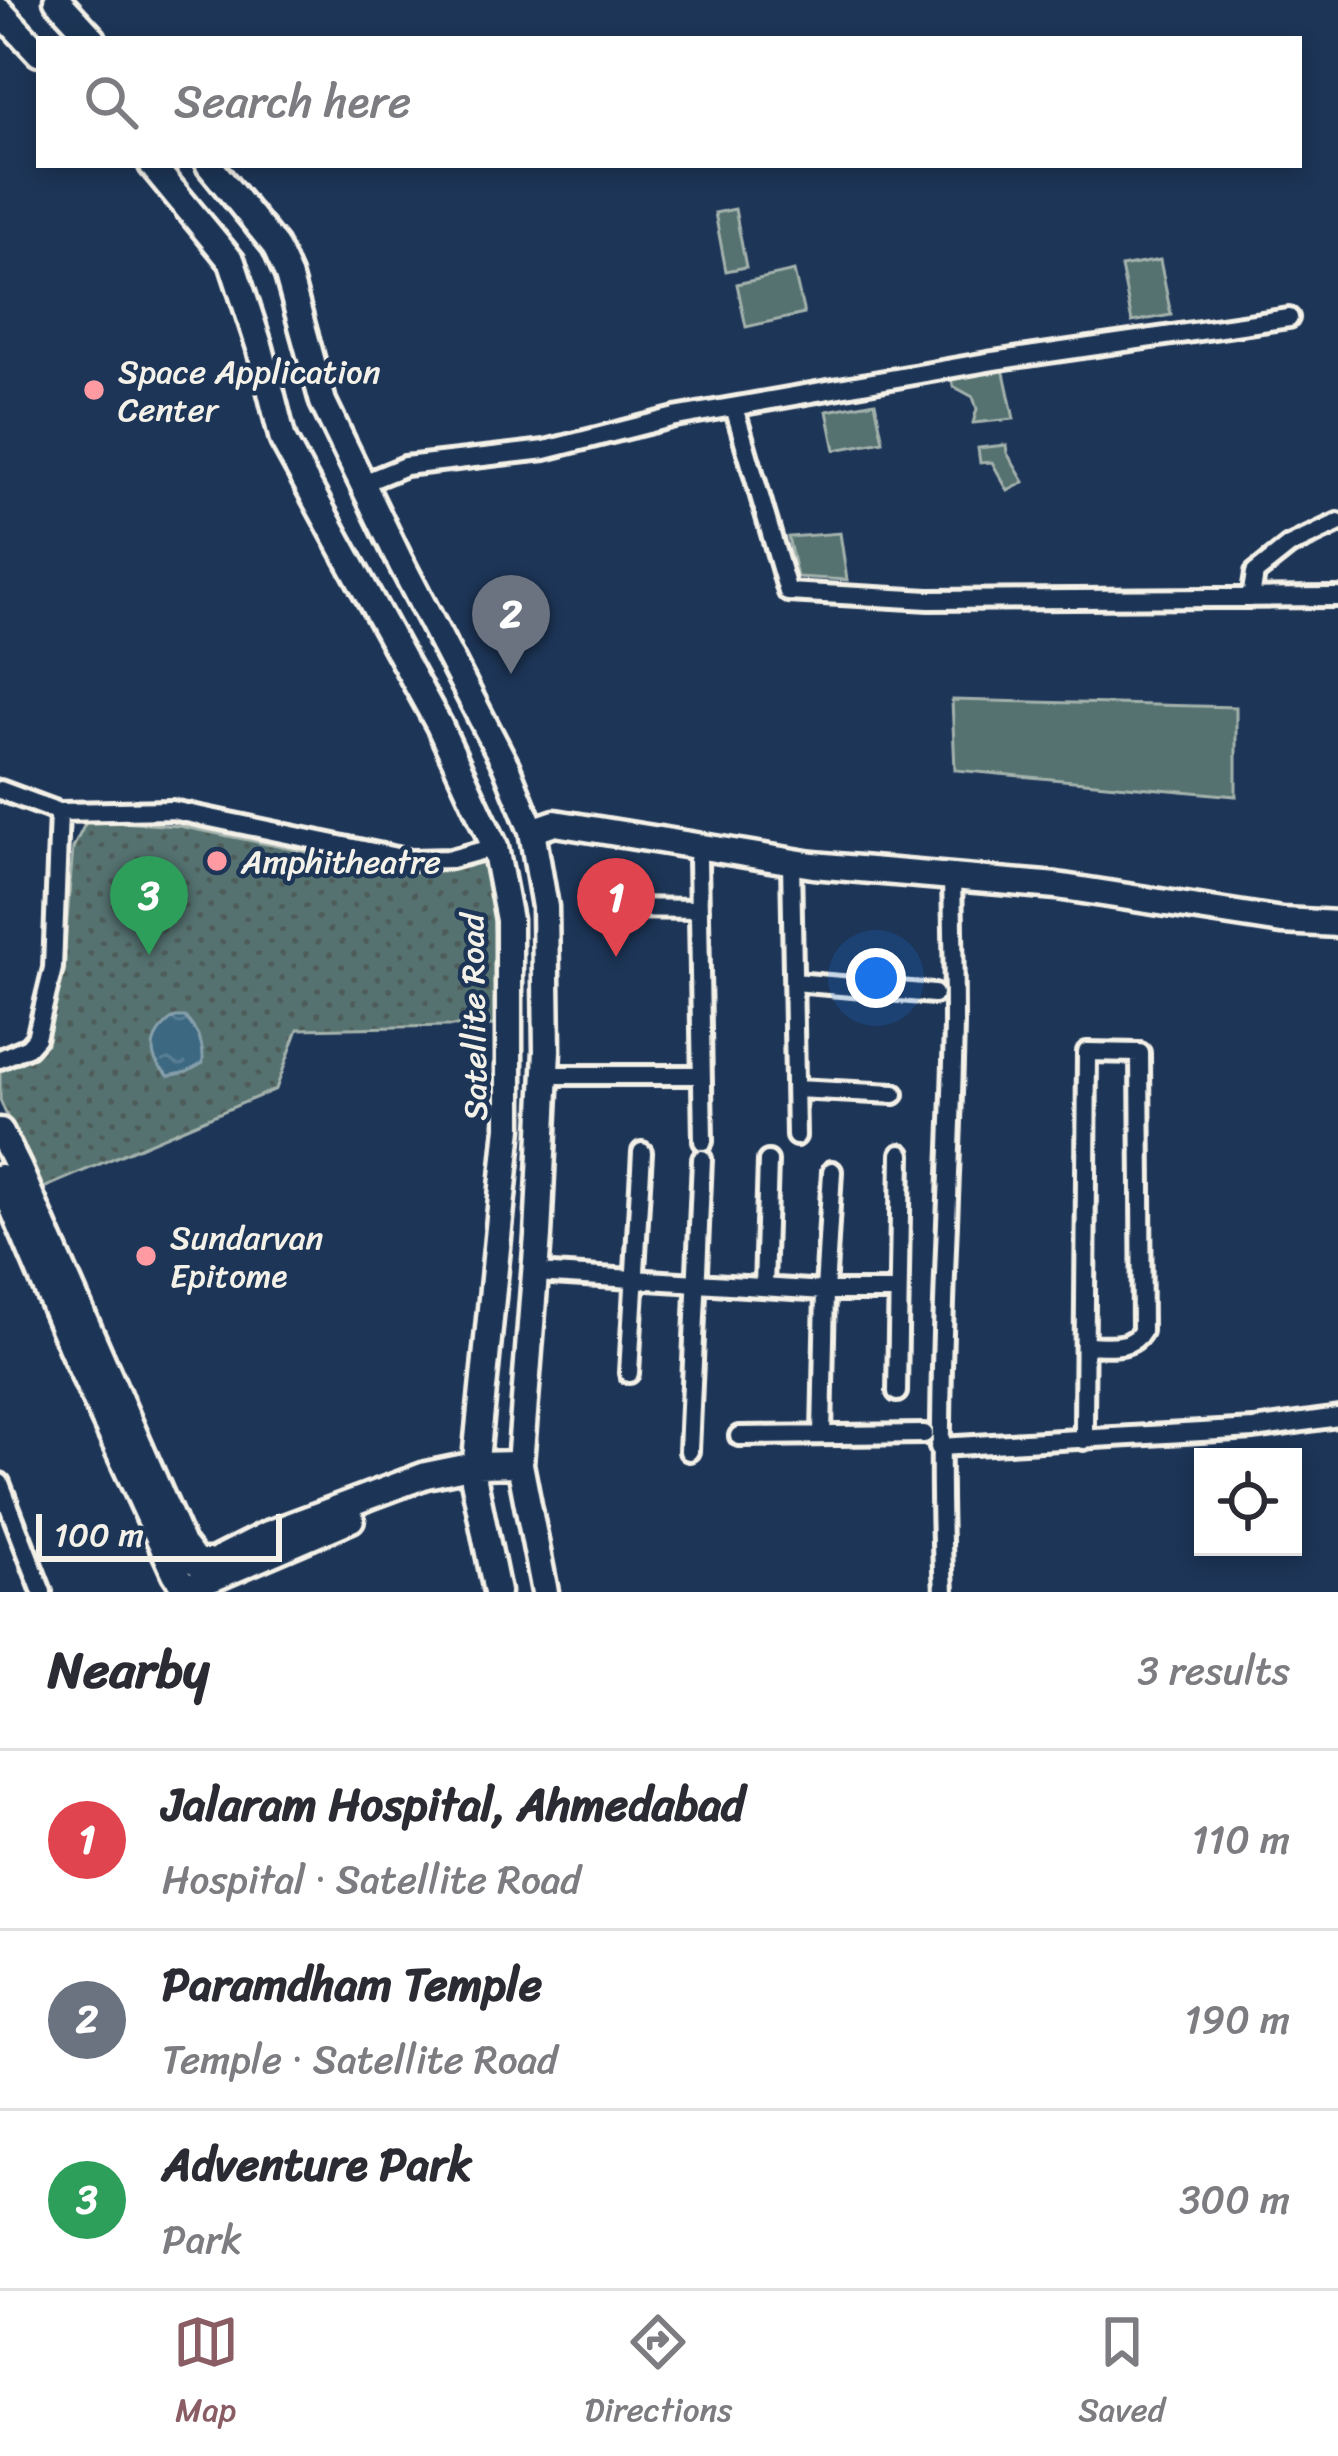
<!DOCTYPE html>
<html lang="en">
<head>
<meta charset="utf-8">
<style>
	body { margin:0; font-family:Sriracha,sans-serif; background:#f2f2f3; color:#2b2b33 }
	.controls { position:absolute; right:36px; bottom:36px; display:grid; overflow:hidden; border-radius:0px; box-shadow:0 6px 18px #0003 }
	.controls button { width:108px; height:108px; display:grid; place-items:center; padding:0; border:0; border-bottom:3px solid #e1e1e2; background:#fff; color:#2b2b33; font:60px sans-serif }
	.scale { position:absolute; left:36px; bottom:30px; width:246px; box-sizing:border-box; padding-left:12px; border:6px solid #f4f1e8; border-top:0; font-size:33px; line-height:42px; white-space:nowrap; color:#f4f1e8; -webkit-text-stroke:9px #1d3557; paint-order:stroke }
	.you { position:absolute; left:876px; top:978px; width:42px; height:42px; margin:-30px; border:9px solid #fff; border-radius:50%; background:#1a73e8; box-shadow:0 0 0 18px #1a73e833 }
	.badge { display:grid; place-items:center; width:78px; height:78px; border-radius:50%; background:#8a5d65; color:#fff; font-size:39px; font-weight:700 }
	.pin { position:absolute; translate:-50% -99px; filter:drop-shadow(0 3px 6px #0008) }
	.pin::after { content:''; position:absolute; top:63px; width:42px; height:36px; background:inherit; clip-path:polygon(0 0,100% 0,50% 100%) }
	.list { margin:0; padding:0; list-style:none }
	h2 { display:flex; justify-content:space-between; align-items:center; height:156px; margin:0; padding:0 48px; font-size:51px }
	h2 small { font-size:39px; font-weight:400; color:#7c7c81 }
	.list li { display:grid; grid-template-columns:78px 1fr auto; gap:36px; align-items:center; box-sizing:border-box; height:180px; padding:0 48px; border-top:3px solid #e1e1e2 }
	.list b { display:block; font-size:45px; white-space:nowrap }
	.list p { margin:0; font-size:39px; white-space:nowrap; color:#7c7c81 }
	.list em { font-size:39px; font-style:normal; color:#7c7c81 }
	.icon { flex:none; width:66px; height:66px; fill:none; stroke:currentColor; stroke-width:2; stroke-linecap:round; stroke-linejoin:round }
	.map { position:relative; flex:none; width:1338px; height:1592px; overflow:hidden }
	.search { position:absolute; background:#fff; box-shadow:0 6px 18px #0003; left:36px; right:36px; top:36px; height:132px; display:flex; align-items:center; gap:30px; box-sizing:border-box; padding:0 42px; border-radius:0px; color:#7c7c81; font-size:45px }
	.sheet { height:696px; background:#fff }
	nav { display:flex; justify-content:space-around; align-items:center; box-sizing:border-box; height:168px; border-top:3px solid #e1e1e2; background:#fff; font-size:33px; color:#7c7c81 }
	nav a { display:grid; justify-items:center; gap:6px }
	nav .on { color:#8a5d65 }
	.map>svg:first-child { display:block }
	.grass { fill:#547270; stroke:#a4b2ac; stroke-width:3 }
	.park { fill:url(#park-dots); stroke:#a4b2ac; stroke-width:3 }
	.water { fill:url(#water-ripples); stroke:#869fab; stroke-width:3 }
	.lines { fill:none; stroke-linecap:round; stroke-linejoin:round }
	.street-casing { stroke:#f4f1e8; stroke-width:26 }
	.secondary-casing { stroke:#f4f1e8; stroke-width:33 }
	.street { stroke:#1d3557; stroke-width:16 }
	.secondary { stroke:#1d3557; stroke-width:24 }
	.poi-dot { fill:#ff9aa2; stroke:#1d3557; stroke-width:4.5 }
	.labels { text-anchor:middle; stroke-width:9; stroke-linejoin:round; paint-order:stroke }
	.poi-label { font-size:33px; fill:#f4f1e8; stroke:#1d3557; text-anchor:start }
	.street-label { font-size:33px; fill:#f4f1e8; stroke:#1d3557 }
</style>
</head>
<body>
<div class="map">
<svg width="1338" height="1592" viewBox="0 0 1338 1592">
	<defs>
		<pattern id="park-dots" width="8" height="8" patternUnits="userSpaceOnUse" patternTransform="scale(3)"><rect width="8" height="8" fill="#547270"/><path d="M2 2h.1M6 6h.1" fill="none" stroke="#4e5b59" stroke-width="1.8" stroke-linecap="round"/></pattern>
		<pattern id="water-ripples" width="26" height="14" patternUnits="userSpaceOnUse" patternTransform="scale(3)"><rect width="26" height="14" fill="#3c6882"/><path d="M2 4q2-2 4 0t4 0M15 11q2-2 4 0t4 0" fill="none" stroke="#597e94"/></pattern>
	</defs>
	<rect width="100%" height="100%" fill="#1d3557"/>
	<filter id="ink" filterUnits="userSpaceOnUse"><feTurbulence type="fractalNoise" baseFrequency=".00833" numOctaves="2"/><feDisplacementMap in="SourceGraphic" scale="24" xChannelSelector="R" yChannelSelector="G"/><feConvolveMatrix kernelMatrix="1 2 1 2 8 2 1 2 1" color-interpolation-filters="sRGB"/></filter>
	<g filter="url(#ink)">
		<!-- grass -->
		<path class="grass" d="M 735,209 L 746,267 L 726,271 L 715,213 Z
			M 1160,260 L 1171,315 L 1132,322 L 1121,267 Z
			M 794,271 L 804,314 L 746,327 L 737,284 Z
			M 1003,368 L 1014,419 L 973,423 L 977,409 L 973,397 L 953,386 L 952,379 Z
			M 875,402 L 883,441 L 835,450 L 827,411 Z
			M 1006,445 L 1007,453 L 1024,482 L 1008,491 L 992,462 L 980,463 L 978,448 Z
			M 840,533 L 847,580 L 797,577 L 788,537 Z
			M 952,700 L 1236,707 L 1236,796 L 955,770 Z"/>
		<!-- park -->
		<path class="park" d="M 87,820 L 179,826 L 405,872 L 490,861 L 500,1025 L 298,1029 L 276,1089 L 39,1190 L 0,1100 L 0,1067 L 47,1044 L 63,969 L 73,848 Z"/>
		<!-- water -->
		<path class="water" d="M 175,1017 L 185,1017 C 198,1032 204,1043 203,1063 L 187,1072 L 169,1076 C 144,1056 150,1034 175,1017 Z"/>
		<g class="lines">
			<defs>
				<path id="street" d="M 734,407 L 788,592 L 929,600 L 1338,597
					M 361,484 L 405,466 L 545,450 L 675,417 L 993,361 L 1289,318
					M 1251,598 L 1255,573 L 1289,546 L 1338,523
					M 0,790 L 59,812
					M 698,860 L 703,1141
					M 791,862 L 796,1136
					M 621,908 L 699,909
					M 794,982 L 934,994
					M 0,1059 L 28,1047 L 36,1038 L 53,968 L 59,812 L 172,810 L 411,860 L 451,859 L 495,847
					M 545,1075 L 701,1075
					M 796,1089 L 894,1094
					M 536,1273 L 825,1291 L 897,1291
					M 764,1287 L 768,1161
					M 629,1373 L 642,1152
					M 897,1392 L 901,1154
					M 822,1435 L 825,1291 L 832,1171
					M 739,1436 L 924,1434
					M 1084,1440 L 1084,1423 L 1087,1052 L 1140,1053 L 1142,1331 C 1131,1351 1105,1345 1085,1345
					M 939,1447 L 1254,1429 L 1338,1417
					M 689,1451 L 702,1159
					M 0,1483 L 42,1592
					M 944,1592 C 934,1402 950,1213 954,1024 C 954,975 953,926 952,877"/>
				<path id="secondary" d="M 57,0 L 93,39
					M 0,11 L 39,53
					M 152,165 L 232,262 L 260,348 L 283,440 L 439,725 L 495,847 L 509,920 L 509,1127 L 474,1480 L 497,1592
					M 209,165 L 275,246 L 288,275 L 323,402 L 399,559 L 506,766 L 532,831 L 545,907 L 547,1050 L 538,1236 L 520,1464 L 545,1592
					M 532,831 L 555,823 L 813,865 L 1057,886 L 1282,921 L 1338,924
					M 0,1131 L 18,1167 L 182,1544 L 196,1562 L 213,1562 L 268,1534 L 426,1475 L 475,1465 L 520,1464
					M 0,1177 L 73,1351 L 175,1573 L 183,1585 L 191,1586 L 214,1578 L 351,1519"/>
			</defs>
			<!-- street casing -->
			<use href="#street" class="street-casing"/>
			<!-- secondary casing -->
			<use href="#secondary" class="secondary-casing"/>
			<!-- street -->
			<use href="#street" class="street"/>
			<!-- secondary -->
			<use href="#secondary" class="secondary"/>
		</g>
	</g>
	<!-- markers -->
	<g class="poi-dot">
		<circle cx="94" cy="390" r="12"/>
		<circle cx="217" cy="861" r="12"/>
		<circle cx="146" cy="1256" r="12"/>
	</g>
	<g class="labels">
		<!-- poi labels -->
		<g class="poi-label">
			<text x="118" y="383">Space Application<tspan x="118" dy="38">Center</tspan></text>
			<text x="241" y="873">Amphitheatre</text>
			<text x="170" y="1249">Sundarvan<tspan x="170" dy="38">Epitome</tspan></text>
		</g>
		<!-- street labels -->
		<g class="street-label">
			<text transform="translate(473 1017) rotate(-91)" y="12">Satellite Road</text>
		</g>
	</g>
</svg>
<div class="controls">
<button><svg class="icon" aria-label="locate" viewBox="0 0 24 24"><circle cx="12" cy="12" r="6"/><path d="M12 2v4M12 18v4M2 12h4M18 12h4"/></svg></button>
</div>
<div class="scale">100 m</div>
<div class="you"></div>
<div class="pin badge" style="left:616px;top:957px;background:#e0444e">1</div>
<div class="pin badge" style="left:511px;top:674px;background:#6b7280">2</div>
<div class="pin badge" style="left:149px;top:955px;background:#2e9e5b">3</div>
<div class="search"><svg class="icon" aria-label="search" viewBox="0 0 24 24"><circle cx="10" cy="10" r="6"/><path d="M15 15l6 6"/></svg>Search here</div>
</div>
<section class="sheet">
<h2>Nearby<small>3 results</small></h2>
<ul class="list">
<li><span class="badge" style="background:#e0444e">1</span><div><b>Jalaram Hospital, Ahmedabad</b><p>Hospital · Satellite Road</p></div><em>110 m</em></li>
<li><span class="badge" style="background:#6b7280">2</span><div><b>Paramdham Temple</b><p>Temple · Satellite Road</p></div><em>190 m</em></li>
<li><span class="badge" style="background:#2e9e5b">3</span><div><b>Adventure Park</b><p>Park</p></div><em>300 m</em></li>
</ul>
</section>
<nav>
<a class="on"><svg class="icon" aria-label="map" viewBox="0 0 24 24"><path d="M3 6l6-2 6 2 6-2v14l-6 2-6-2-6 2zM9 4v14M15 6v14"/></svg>Map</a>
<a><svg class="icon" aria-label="directions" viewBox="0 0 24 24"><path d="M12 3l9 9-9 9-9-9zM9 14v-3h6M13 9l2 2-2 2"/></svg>Directions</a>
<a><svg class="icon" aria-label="saved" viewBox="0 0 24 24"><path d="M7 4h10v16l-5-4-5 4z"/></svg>Saved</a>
</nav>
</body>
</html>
